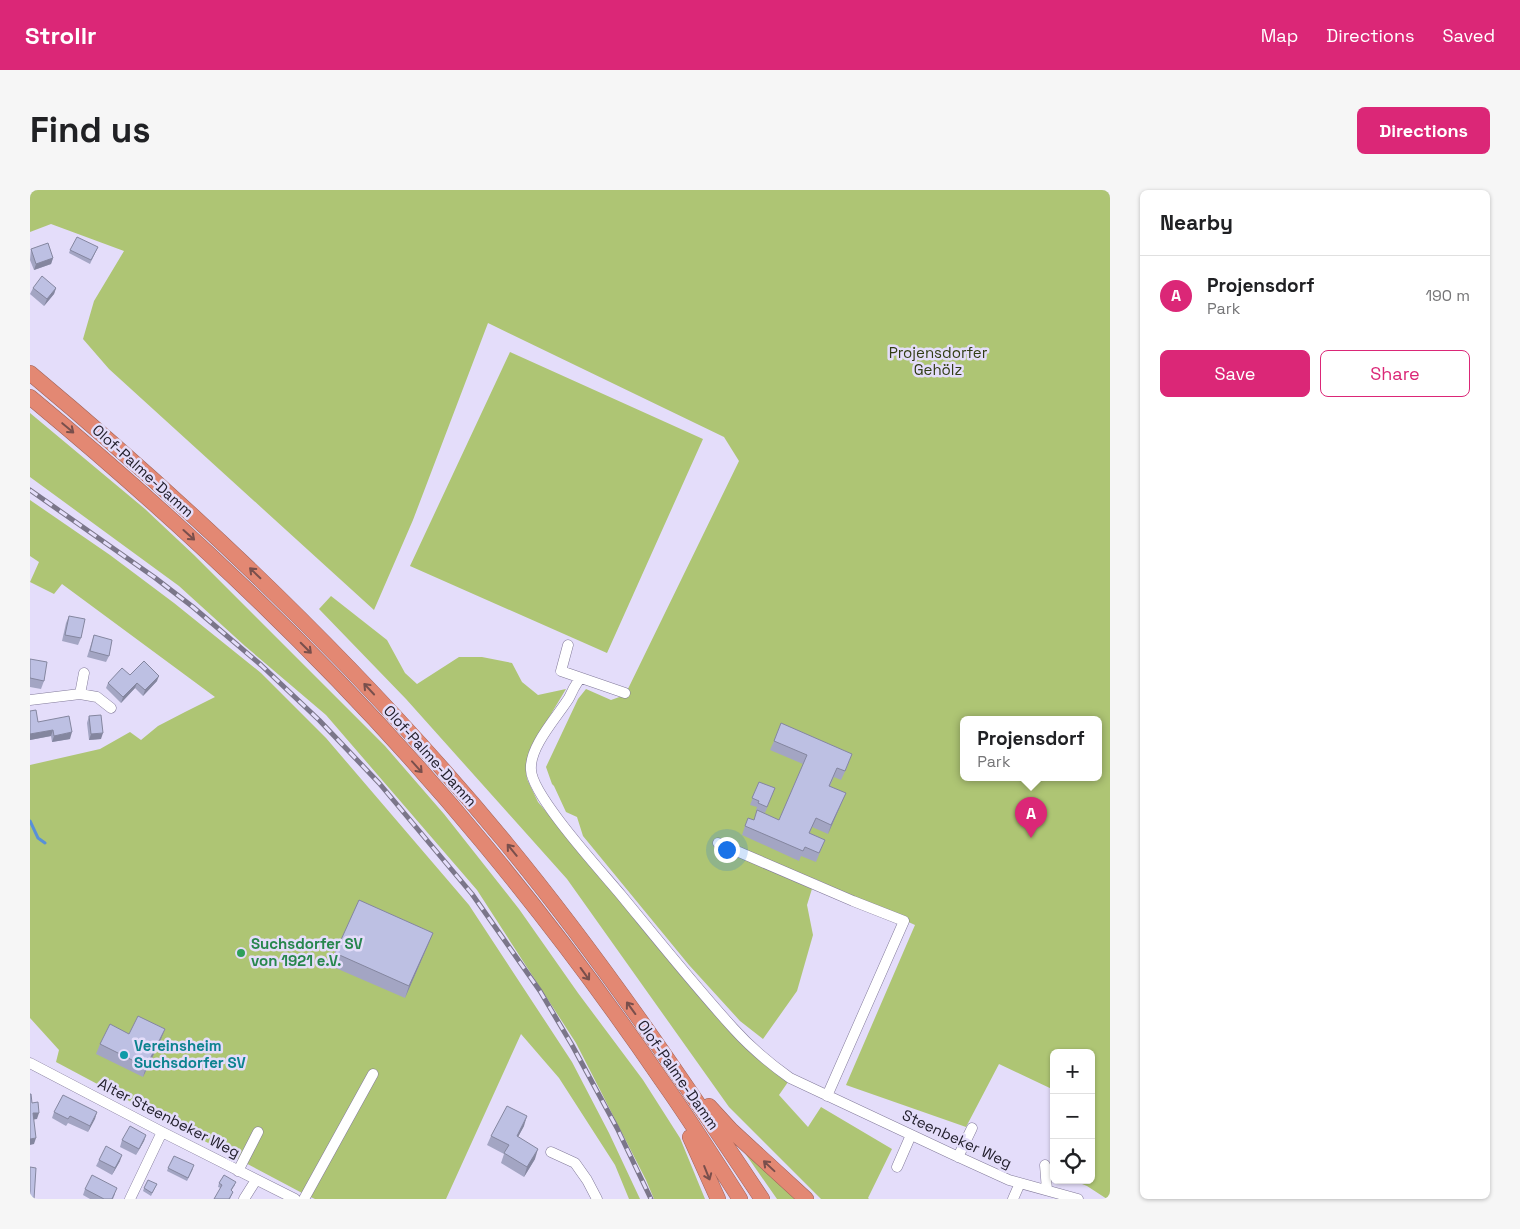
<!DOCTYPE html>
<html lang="en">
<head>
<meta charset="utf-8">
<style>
	body { margin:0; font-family:"Space Grotesk",sans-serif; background:#f6f6f6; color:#202124 }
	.controls { position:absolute; right:15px; bottom:15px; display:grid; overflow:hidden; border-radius:8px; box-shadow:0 1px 4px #0004 }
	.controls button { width:45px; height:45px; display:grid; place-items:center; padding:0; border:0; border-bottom:1px solid #e0e0e0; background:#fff; color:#202124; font:25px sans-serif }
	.you { position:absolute; left:696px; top:659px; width:18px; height:18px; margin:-12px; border:4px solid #fff; border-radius:50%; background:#1a73e8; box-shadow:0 0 0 8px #1a73e833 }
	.badge { display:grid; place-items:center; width:32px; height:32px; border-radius:50%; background:#db2777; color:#fff; font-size:16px; font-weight:700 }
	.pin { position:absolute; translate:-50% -41px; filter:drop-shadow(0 1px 2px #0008) }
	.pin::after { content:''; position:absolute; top:26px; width:18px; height:15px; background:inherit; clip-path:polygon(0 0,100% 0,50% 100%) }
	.popup { position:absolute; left:930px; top:526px; width:142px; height:65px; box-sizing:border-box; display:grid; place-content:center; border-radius:8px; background:#fff; filter:drop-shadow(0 1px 4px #0005); font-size:16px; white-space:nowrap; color:#757577 }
	.popup b { font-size:19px; color:#202124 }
	.popup::after { content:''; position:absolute; left:50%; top:100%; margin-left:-10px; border:10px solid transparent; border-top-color:#fff }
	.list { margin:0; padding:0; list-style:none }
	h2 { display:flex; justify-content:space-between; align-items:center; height:65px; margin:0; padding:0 20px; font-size:21px }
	h2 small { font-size:16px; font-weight:400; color:#757577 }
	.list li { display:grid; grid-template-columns:32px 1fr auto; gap:15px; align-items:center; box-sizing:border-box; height:80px; padding:0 20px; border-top:1px solid #e0e0e0 }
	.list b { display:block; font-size:19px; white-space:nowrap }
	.list p { margin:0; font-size:16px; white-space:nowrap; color:#757577 }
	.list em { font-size:16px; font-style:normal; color:#757577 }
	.actions { display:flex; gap:10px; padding:15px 20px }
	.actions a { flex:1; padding:11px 0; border:1px solid #db2777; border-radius:8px; text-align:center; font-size:18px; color:#db2777 }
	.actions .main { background:#db2777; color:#fff }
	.icon { flex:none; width:28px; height:28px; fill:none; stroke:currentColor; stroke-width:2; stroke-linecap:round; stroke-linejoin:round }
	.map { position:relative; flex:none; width:1080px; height:1009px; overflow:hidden; border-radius:8px }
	header { display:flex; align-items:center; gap:30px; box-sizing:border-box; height:70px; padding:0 25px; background:#db2777; color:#fff }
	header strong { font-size:24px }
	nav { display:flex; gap:28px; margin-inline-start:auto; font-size:18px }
	.intro { display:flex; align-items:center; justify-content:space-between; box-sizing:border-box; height:120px; padding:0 30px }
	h1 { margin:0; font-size:35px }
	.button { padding:12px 22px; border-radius:8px; background:#db2777; color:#fff; font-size:18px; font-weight:700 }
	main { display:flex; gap:30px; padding:0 30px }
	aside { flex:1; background:#fff; border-radius:8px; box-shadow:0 1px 4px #0004 }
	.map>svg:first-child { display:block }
	.green { fill:#aec574; fill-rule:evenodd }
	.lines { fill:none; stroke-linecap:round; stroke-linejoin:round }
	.stream { stroke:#5890d9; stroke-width:3 }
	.minor-casing { stroke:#827a9a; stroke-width:11 }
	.highway-casing { stroke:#a0645a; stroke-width:16 }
	.minor { stroke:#fff; stroke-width:10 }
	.highway { stroke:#e38873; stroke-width:15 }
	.rail-casing { stroke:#7b768a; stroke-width:5 }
	.rail { stroke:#e4ddfa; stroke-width:3; stroke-dasharray:9; stroke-linecap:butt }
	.wall { fill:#a3a5c3 }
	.shaded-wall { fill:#84869f }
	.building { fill:#bdc0e3; stroke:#84869f }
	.oneway { stroke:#794f4c }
	.leisure-dot { fill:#2e9e5b; stroke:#e4ddfa; stroke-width:2 }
	.culture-dot { fill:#0f9aa8; stroke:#e4ddfa; stroke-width:2 }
	.labels { text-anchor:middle; stroke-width:5; stroke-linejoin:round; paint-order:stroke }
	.park-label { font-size:15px; fill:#313c14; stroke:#e4ddfa }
	.street-label { font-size:15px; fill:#23202d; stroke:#e4ddfa }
	.leisure-label { font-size:15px; font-weight:bold; fill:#27864d; stroke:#e4ddfa; text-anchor:start }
	.culture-label { font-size:15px; font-weight:bold; fill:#0d838f; stroke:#e4ddfa; text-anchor:start }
</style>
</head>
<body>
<header>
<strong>Strollr</strong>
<nav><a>Map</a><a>Directions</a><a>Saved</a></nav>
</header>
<div class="intro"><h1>Find us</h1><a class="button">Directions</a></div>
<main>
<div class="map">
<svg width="1080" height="1009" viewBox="0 0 1080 1009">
	<rect width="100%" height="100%" fill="#e4ddfa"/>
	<!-- green -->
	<path class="green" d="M 0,0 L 1080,0 L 1080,1009 L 1077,1009 L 1057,996 L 1042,990 L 1061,990 L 1061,863 L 1024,863 L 1024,900 L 969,874 L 936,937 L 816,895 L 885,735 L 785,689 L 777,715 L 783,745 L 767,801 L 733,849 L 710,831 L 659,775 L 553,646 L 547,627 L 536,622 L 524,596 L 522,594 L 516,577 L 548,509 L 556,499 L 581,510 L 595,505 L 709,271 L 694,247 L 458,133 L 383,330 L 344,420 L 79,179 L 53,149 L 64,111 L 94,61 L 21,34 L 0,42 ZM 934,529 L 1068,529 L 1068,587 L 934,587 Z
		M 480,162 L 673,249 L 577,463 L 380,376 Z
		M 0,223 L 115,319 L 164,365 L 355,556 L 414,624 L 489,719 L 548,803 L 613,890 L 650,948 L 675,1009 L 624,1009 L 616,990 L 546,853 L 447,700 L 296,525 L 215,456 L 149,396 L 0,287 Z
		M 0,310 L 80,365 L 144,413 L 231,483 L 296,548 L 439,715 L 542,872 L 579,943 L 610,1009 L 599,1009 L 585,975 L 529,888 L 491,844 L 416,1009 L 285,1009 L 274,1004 L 26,872 L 29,860 L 0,828 L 0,575 L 70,559 L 100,542 L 111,550 L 128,536 L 155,522 L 185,507 L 32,394 L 24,404 L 0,392 L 9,372 L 0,366 Z
		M 301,406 L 357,450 L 375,483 L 387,494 L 429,467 L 452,467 L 482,473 L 492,492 L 508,505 L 536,499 L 500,559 L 496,577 L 497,589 L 508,612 L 702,841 L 758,892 L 749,905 L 778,937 L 791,917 L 862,959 L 838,1008 L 839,1009 L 791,1009 L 699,917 L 537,689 L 376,509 L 289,419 Z
		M 710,956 L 766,1009 L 747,1009 Z"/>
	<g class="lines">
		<!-- stream -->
		<path class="stream" d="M 0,631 L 8,648 L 15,653"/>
		<defs>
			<path id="minor" d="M 538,455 L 531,481 L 595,503
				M 550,488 C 546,494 542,501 539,508 C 527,527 499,557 501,580 C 502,606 572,682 591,705 C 628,750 664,795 703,838 C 720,857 739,873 760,888 L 922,964 L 979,990 L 1048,1009
				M 50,504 L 54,483
				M 0,510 L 50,504 L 67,507 L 81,518
				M 688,653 L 823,711 L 874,731 L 797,906
				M 0,873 L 132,942 L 265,1009
				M 521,962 L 545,973 L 557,990 L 567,1009
				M 928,967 L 942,938
				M 1015,975 L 1017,1000
				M 867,977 L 881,945
				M 208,981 L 228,942
				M 100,1009 L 132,942
				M 214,1009 L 226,990
				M 274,1009 L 343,884
				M 983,1009 L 990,993"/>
			<path id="highway" d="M 0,183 C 171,326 333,480 475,652 C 568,765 651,887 732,1009
				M 0,207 C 163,342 319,490 454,654 C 517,730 577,810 633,892 C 660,930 685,970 710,1009
				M 679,916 L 701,940 L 776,1009
				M 660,947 L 688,1009"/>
		</defs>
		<!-- minor casing -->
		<use href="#minor" class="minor-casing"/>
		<!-- highway casing -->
		<use href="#highway" class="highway-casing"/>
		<!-- minor -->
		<use href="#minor" class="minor"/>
		<!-- highway -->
		<use href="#highway" class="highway"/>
		<defs>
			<path id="rail" d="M 0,300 L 124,387 L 163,417 L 231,475 L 289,530 L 349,593 L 442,704 L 510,801 L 542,855 L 587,938 L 621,1009"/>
		</defs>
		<!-- rail casing -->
		<use href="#rail" class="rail-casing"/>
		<!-- rail -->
		<use href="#rail" class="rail"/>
	</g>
	<!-- wall -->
	<path class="wall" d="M 68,57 L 60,74 L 39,63 L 40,60 Z
		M 1,59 L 23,68 L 21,74 L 4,80 L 0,70 Z
		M 3,98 L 26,98 L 24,104 L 14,116 L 0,104 Z
		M 39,426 L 51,448 L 48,455 L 32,451 L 36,433 Z
		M 64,445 L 79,466 L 76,472 L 57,467 Z
		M 0,469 L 14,491 L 11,499 L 0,497 Z
		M 100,485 L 127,491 L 113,506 L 105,498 L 91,513 L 76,498 L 78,493 Z
		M 0,521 L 8,532 L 40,549 L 22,552 L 21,546 L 0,550 Z
		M 59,526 L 71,549 L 59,550 L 57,533 Z
		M 744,551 L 819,573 L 811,590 L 804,587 L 800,596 L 816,603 L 798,644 L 782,637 L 780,643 L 795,650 L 786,672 L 771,666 L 769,671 L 712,645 L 715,636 L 724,630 L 749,630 L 773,574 L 740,560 Z
		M 729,592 L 745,598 L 735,623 L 726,620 L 727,617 L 720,615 Z
		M 403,743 L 398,755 L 375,808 L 301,776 L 305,763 Z
		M 135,839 L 131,849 L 113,887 L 66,864 L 70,854 L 99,844 Z
		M 24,922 L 67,922 L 58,942 L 38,933 L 36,936 L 22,928 Z
		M 494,936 L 488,947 L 505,969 L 494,987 L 471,973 L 474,964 L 457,955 L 461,946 Z
		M 116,945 L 114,951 L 106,965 L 90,957 L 92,950 Z
		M 69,970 L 90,971 L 82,985 L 66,976 Z
		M 138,978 L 163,979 L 157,991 L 137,981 Z
		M 189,993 L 205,995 L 201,1001 L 203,1002 L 200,1009 L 184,1009 L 191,998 L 188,997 Z
		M 127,994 L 121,1006 L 113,1001 L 114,998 Z
		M 55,999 L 85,1004 L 83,1009 L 60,1009 L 53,1005 Z"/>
	<!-- shaded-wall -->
	<path class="shaded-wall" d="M 23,68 L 21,74 L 4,80 L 6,74 Z
		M 26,98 L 24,104 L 14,116 L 17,109 Z
		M 129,486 L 127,491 L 113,506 L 115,500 Z
		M 107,493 L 105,498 L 91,513 L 93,507 Z
		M 23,540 L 21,546 L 0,550 L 0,544 Z
		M 42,542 L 40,549 L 22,552 L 24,546 Z
		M 73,543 L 71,549 L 59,550 L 61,544 Z
		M 816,603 L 812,612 L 798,644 L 801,635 Z
		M 403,743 L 398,755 L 375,808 L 379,796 Z
		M 135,839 L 131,849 L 113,887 L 116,877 Z
		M 67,922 L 65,929 L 58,942 L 60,936 Z
		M 3,923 L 9,923 L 7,929 L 1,930 Z
		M 497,926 L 494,936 L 483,956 L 487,946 Z
		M 116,945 L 114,951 L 106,965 Z
		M 6,948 L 4,954 L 0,955 L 0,949 Z
		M 508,959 L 505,969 L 494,987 L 497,977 Z
		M 92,965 L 90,971 L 82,985 L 85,978 Z"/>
	<!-- building -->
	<path class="building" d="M 47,47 L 68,57 L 61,70 L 40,60 Z
		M 18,53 L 23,68 L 6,74 L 1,59 Z
		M 12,86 L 26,98 L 17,109 L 3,98 Z
		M 39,426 L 55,429 L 51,448 L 35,445 Z
		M 64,445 L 82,450 L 79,466 L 60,461 Z
		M 0,469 L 17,472 L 14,491 L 0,488 Z
		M 114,471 L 129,486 L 115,500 L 107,493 L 93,507 L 78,493 L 92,478 L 100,485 Z
		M 6,520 L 8,532 L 39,526 L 42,542 L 24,546 L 23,540 L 0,544 L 0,521 Z
		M 71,525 L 73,543 L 61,544 L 59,526 Z
		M 751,533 L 822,564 L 815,581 L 807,578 L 799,596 L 816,603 L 801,635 L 786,628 L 779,643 L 795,650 L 789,663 L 775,657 L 773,661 L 715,636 L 718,628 L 724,630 L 727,620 L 749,630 L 777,565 L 744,551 Z
		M 729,592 L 745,598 L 737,617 L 728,613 L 729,611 L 722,608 Z
		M 329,710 L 403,743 L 379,796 L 305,763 Z
		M 108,826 L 135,839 L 116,877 L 70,854 L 80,834 L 99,844 Z
		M 0,904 L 1,904 L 2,913 L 8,912 L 9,923 L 3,923 L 6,948 L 0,949 Z
		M 33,905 L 67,922 L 60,936 L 40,926 L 38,929 L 24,922 Z
		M 477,916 L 497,926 L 487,946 L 508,959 L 497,977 L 474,963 L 479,955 L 461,946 Z
		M 100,936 L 116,945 L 109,959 L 92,950 Z
		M 76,956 L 92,965 L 85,978 L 69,970 Z
		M 144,966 L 164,975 L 158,988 L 138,978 Z
		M 0,977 L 6,978 L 4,1009 L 0,1009 Z
		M 62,985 L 87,998 L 82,1009 L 74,1009 L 55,999 Z
		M 194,985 L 206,992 L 201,1000 L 203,1002 L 199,1009 L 184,1009 L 192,995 L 189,993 Z
		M 118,990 L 127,994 L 122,1003 L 114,998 Z"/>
	<!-- one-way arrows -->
	<defs><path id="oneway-shaft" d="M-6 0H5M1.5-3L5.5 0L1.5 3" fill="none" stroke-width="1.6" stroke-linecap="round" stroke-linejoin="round" transform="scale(1.25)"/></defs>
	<g class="oneway">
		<use href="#oneway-shaft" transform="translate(38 238) rotate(40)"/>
		<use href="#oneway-shaft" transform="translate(159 345) rotate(42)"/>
		<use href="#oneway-shaft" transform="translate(225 383) rotate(-136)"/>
		<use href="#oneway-shaft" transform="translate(276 458) rotate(45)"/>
		<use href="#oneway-shaft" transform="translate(339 499) rotate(-133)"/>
		<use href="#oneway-shaft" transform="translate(387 577) rotate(48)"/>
		<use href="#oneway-shaft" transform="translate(482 660) rotate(-129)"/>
		<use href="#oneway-shaft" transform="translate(555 784) rotate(54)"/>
		<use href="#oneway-shaft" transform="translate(601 818) rotate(-126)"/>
		<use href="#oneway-shaft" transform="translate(739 976) rotate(-137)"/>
		<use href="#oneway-shaft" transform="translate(677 983) rotate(68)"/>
	</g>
	<!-- markers -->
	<circle class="leisure-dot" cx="211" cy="763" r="5"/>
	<circle class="culture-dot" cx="94" cy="865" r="5"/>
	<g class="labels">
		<!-- park labels -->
		<g class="park-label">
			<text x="908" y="168">Projensdorfer<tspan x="908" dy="17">Gehölz</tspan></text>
		</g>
		<!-- street labels -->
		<g class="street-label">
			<text transform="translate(113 281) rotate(42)" y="5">Olof-Palme-Damm</text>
			<text transform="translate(400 566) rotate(48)" y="5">Olof-Palme-Damm</text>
			<text transform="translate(648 885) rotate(55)" y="5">Olof-Palme-Damm</text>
			<text transform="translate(139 928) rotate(27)" y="5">Alter Steenbeker Weg</text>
			<text transform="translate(927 949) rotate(25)" y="5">Steenbeker Weg</text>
		</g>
		<!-- leisure labels -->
		<g class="leisure-label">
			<text x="221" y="759">Suchsdorfer SV<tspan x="221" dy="17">von 1921 e.V.</tspan></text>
		</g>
		<!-- culture labels -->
		<g class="culture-label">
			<text x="104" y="861">Vereinsheim<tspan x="104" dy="17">Suchsdorfer SV</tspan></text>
		</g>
	</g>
</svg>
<div class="controls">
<button>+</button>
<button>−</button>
<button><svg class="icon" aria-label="locate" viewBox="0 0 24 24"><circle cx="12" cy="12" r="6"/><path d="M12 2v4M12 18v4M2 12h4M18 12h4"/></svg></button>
</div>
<div class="you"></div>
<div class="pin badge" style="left:1001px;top:648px">A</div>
<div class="popup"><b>Projensdorf</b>Park</div>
</div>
<aside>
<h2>Nearby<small></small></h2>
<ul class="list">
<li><span class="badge">A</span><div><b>Projensdorf</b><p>Park</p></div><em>190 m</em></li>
</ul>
<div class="actions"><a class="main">Save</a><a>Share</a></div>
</aside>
</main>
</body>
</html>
